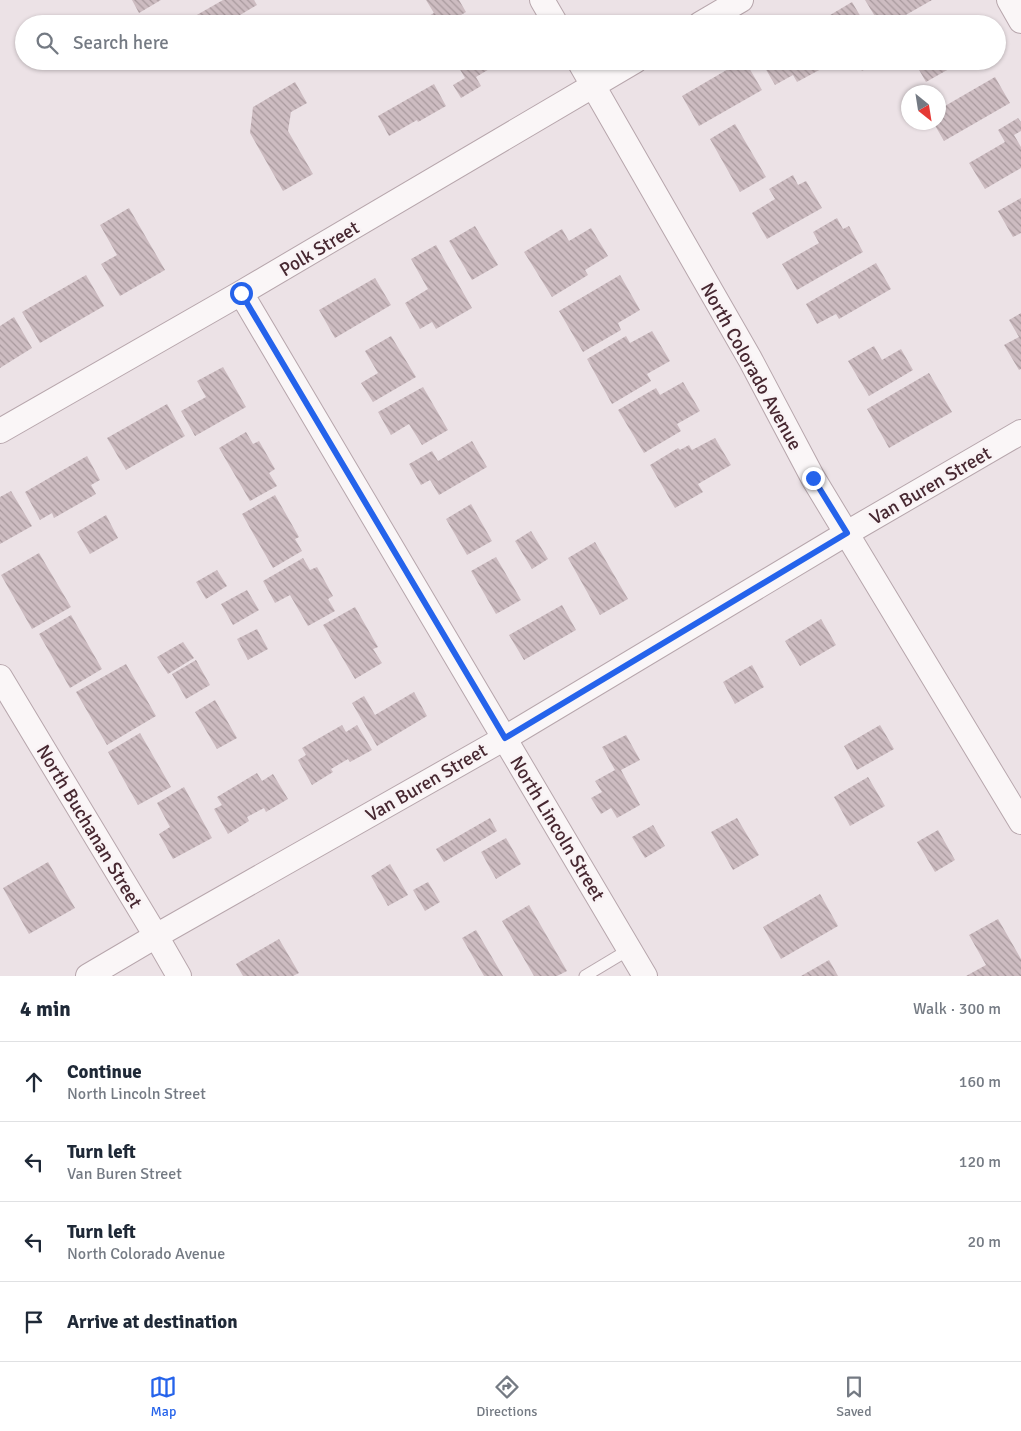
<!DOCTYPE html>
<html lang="en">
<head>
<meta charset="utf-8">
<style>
	body { margin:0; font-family:Signika,sans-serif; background:#f2f2f3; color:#1f2937 }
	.compass { position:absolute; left:901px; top:85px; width:45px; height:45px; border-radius:50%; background:#fff; box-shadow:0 1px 4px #0004; rotate:150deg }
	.stop { position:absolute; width:15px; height:15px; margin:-11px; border:4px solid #2563eb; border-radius:50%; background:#fff }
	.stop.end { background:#2563eb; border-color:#fff; box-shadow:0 1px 5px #0008 }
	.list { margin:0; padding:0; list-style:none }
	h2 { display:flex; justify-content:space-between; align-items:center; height:65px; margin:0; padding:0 20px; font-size:21px }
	h2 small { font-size:16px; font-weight:400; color:#747a83 }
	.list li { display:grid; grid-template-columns:32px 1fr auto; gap:15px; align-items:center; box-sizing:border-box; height:80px; padding:0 20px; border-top:1px solid #e0e1e3 }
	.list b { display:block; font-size:19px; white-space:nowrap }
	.list p { margin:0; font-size:16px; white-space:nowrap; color:#747a83 }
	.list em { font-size:16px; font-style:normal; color:#747a83 }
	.icon { flex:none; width:28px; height:28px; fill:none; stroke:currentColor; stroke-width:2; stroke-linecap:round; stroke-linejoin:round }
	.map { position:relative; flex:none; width:1021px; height:976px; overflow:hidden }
	.search { position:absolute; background:#fff; box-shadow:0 1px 4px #0004; left:15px; right:15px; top:15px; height:55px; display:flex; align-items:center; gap:12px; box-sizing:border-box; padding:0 18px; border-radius:28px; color:#747a83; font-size:19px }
	.sheet { height:385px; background:#fff }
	nav { display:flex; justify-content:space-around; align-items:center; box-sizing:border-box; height:70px; border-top:1px solid #e0e1e3; background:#fff; font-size:14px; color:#747a83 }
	nav a { display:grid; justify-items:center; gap:2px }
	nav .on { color:#2563eb }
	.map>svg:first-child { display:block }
	.building { fill:url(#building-back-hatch) }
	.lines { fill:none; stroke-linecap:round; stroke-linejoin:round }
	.service-casing { stroke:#b7a6ac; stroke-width:13 }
	.minor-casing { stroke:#b7a6ac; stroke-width:26 }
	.service { stroke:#faf6f7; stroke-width:11 }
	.minor { stroke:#faf6f7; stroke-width:24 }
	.route { stroke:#2563eb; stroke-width:6 }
	.labels { text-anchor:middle; stroke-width:5; stroke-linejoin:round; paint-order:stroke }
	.street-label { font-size:19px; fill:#472831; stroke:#f9f3f5 }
</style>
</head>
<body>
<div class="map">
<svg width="1021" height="976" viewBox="0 0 1021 976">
	<defs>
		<pattern id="building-back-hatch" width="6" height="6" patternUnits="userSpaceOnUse" patternTransform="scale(1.25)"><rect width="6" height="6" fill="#cdbcc1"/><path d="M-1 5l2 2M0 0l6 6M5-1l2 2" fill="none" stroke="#a8999d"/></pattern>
	</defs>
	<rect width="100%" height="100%" fill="#ece2e6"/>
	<!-- building -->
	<path class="building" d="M 132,0 L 161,0 L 139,13 Z
		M 223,0 L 254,0 L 257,5 L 225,24 L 181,24 Z
		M 426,0 L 459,0 L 466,12 L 446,24 L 428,24 L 425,18 L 434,13 Z
		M 865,0 L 932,0 L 890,24 L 886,24 L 881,15 L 876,18 Z
		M 852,2 L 865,24 L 815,24 Z
		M 455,61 L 494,61 L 496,65 L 476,77 L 481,86 L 461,98 L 453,85 L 465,78 Z
		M 742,61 L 745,61 L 762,90 L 699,126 L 682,96 Z
		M 761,61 L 819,61 L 823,68 L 797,82 L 793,75 L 775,85 Z
		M 856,61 L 879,61 L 862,71 Z
		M 914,61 L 963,61 L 926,82 Z
		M 995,77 L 1010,103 L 944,141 L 933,122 L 938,122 L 938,110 Z
		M 295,82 L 307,103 L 291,112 L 288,131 L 313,174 L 283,191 L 250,133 L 253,107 Z
		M 434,84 L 446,106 L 418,122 L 417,120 L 389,136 L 378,116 Z
		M 1018,118 L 1021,122 L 1021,131 L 1014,135 L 1021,147 L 1021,168 L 985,189 L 969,163 L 1005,142 L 998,130 Z
		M 735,124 L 766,177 L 740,192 L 710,139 Z
		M 793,175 L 798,185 L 806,181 L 822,208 L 767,239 L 752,213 L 775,199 L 769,189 Z
		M 1021,198 L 1021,233 L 1013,237 L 998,211 Z
		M 129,208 L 165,270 L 120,296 L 101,264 L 117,255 L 100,225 Z
		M 837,218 L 843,229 L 849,226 L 863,252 L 797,290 L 782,264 L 819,243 L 813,232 Z
		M 475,226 L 498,265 L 472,280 L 449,241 Z
		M 591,228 L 608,256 L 585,270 L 588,275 L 552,297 L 524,252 L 562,229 L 569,241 Z
		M 436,245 L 472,308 L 436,329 L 432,322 L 420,329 L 405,303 L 428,289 L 411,259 Z
		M 876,263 L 891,289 L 839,319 L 836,314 L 817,324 L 806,304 Z
		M 86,275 L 104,306 L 40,343 L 22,312 Z
		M 620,275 L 640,310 L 618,323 L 621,330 L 583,352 L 559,311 Z
		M 375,278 L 391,305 L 335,338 L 319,310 Z
		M 1021,313 L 1021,369 L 1019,370 L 1004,345 L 1019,337 L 1009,320 Z
		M 14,317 L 32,348 L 0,368 L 0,326 Z
		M 652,331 L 670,361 L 647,374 L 651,381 L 612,404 L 587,359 L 626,336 L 630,343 Z
		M 391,336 L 416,377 L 373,402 L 361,383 L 378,373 L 365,351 Z
		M 874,346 L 882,360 L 901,349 L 913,370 L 869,396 L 848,361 Z
		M 223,367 L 246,407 L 195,436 L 181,411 L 206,397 L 197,381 Z
		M 929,373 L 952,412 L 889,448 L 867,409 Z
		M 683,382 L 700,411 L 677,424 L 681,431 L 644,453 L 618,410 L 656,388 L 660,395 Z
		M 423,387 L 448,430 L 422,445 L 409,424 L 391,435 L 378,412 Z
		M 167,404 L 185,436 L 126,470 L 107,438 Z
		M 246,432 L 253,444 L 259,441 L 275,469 L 269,473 L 277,486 L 250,501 L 219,448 Z
		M 715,438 L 731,465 L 698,484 L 703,492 L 675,508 L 650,465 L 678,448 L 680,450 L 689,445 L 692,450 Z
		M 472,441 L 487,467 L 439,495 L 430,480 L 421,485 L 409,464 L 432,451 L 438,461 Z
		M 87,456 L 100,480 L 91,485 L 96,494 L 54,518 L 52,513 L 40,520 L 25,492 Z
		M 11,491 L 32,526 L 0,544 L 0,497 Z
		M 275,495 L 299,537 L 295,539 L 302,551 L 273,568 L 242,514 Z
		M 471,504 L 492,541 L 467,555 L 446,519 Z
		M 106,515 L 118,538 L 90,554 L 77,532 Z
		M 531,531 L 548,559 L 532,569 L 515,541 Z
		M 595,542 L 628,599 L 600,615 L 568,558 Z
		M 39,553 L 71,607 L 32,629 L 1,575 Z
		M 496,557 L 521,600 L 496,614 L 471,571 Z
		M 303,558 L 310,570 L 317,567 L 333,596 L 328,599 L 335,611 L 308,626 L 290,595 L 275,603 L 263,581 Z
		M 217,570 L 227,586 L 206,599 L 196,582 Z
		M 247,590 L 259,610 L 233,625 L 221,604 Z
		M 562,605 L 576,630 L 524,660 L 509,635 Z
		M 355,607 L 378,647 L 373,649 L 382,663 L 355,679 L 323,625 Z
		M 71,615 L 102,669 L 70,688 L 39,634 Z
		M 821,619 L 836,645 L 800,666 L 785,641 Z
		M 257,629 L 268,649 L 248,660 L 237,639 Z
		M 183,642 L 194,658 L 168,674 L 157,657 Z
		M 196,660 L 210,685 L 186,699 L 172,674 Z
		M 126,664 L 156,716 L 107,745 L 76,692 Z
		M 752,665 L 764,687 L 735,704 L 723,682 Z
		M 414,692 L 427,716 L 377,746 L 352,703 L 364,696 L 375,715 Z
		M 215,700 L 237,738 L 217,749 L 195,712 Z
		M 342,725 L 346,732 L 357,725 L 372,750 L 350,762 L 348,759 L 331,769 L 333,772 L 312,785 L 298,760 L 306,755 L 302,748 Z
		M 880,725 L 894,749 L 857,770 L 844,746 Z
		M 140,733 L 171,787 L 138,805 L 108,752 Z
		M 626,735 L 640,760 L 621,770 L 640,805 L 617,818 L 611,808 L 601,814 L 591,798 L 602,792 L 595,781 L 615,770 L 602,747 Z
		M 257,773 L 262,781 L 273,774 L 288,799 L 266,812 L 264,808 L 247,817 L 249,821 L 228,834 L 214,809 L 222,805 L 217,797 Z
		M 868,777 L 885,806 L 850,826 L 834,797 Z
		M 184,787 L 212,838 L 173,859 L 159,834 L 170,827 L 157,803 Z
		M 490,818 L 497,831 L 444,862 L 436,849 Z
		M 737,818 L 759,855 L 733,870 L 711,832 Z
		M 653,825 L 665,846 L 645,858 L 632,837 Z
		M 938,830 L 955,860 L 935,872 L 917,842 Z
		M 506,838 L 521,864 L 496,879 L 481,852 Z
		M 48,862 L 75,908 L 29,934 L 3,888 Z
		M 390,864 L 408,895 L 388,906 L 371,876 Z
		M 428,882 L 440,902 L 425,911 L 413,890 Z
		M 820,894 L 838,926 L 781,959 L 763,927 Z
		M 529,905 L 567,971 L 557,976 L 534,976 L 502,921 Z
		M 998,919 L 1021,959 L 1021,976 L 966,976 L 986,965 L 969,935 Z
		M 476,930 L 503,976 L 484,976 L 462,938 Z
		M 279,939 L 299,973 L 293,976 L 243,976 L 236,964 Z
		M 829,960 L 838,976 L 801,976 Z"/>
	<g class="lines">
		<defs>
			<path id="service" d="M 585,976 L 630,949"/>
			<path id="minor" d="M 542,0 L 556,24
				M 1009,0 L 1021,21
				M 700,24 L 741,0
				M 579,61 L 750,359 L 813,478 L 1021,822
				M 241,293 L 645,976
				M 0,431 L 241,293 L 635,61
				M 0,677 L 156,936 L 179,976
				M 88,976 L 156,936 L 505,738 L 847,533 L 1021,432"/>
		</defs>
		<!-- service casing -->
		<use href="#service" class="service-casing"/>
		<!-- minor casing -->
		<use href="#minor" class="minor-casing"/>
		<!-- service -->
		<use href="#service" class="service"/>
		<!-- minor -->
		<use href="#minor" class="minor"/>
	</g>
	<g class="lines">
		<!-- route -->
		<path class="route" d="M 241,293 L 505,738 L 847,533 L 813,478"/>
	</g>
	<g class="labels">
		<!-- street labels -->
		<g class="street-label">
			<text transform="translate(319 248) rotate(-31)" y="7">Polk Street</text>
			<text transform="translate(752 366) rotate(61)" y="7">North Colorado Avenue</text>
			<text transform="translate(930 485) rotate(-30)" y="7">Van Buren Street</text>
			<text transform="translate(426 782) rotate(-30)" y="7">Van Buren Street</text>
			<text transform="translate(90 826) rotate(59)" y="7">North Buchanan Street</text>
			<text transform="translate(558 828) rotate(59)" y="7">North Lincoln Street</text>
		</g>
	</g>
</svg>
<svg class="compass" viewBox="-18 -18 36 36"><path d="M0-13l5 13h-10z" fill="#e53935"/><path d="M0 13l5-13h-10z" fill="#747a83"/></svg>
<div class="stop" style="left:241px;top:293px"></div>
<div class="stop end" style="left:813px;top:478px"></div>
<div class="search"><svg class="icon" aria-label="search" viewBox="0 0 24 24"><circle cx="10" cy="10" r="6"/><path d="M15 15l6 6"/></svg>Search here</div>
</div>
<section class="sheet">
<h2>4 min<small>Walk · 300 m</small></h2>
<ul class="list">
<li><svg class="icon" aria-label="ahead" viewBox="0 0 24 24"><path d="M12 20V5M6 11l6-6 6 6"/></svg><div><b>Continue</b><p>North Lincoln Street</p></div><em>160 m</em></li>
<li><svg class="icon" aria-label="left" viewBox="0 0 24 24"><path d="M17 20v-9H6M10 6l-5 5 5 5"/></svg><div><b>Turn left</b><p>Van Buren Street</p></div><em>120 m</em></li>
<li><svg class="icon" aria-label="left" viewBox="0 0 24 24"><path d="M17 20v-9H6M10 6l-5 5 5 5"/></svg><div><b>Turn left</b><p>North Colorado Avenue</p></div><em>20 m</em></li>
<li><svg class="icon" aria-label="arrive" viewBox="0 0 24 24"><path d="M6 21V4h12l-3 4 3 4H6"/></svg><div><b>Arrive at destination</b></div></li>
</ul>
</section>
<nav>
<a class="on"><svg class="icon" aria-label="map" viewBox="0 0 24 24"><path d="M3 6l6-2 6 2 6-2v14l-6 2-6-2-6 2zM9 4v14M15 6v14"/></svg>Map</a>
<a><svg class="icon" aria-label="directions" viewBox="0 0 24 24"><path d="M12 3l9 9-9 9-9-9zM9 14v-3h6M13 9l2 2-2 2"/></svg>Directions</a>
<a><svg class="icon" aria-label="saved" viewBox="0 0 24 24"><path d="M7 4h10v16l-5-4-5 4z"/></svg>Saved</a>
</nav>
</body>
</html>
